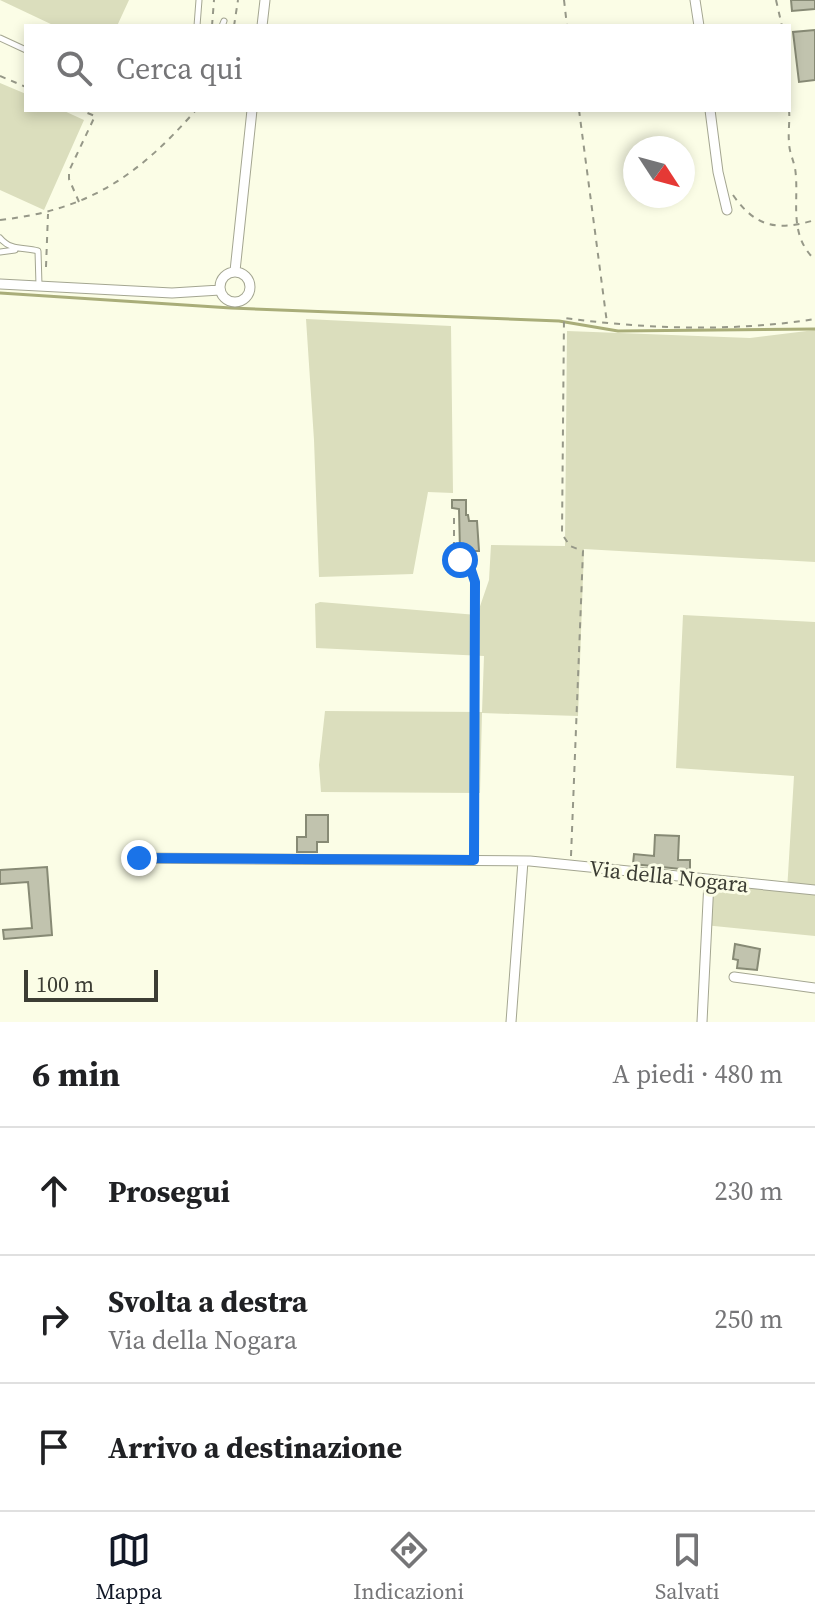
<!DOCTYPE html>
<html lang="it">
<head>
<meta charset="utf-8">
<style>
	body { margin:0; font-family:"Source Serif 4",serif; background:#f6f6f6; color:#202124 }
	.compass { position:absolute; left:623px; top:136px; width:72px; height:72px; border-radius:50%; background:#fff; box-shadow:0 4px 12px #0003; rotate:126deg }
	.scale { position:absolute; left:24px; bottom:20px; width:134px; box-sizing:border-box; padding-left:8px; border:4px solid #3c3d34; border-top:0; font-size:22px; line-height:28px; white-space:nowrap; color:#3c3d34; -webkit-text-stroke:6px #fbfde6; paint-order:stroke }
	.stop { position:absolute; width:24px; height:24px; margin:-18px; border:6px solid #1a73e8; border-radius:50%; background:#fff }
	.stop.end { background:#1a73e8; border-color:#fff; box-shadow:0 2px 8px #0008 }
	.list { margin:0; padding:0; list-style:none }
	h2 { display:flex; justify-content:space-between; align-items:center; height:104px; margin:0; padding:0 32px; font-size:34px }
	h2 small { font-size:26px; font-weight:400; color:#757577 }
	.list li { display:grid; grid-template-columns:52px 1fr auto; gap:24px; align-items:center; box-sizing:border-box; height:128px; padding:0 32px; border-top:2px solid #e0e0e0 }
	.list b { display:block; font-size:30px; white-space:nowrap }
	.list p { margin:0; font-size:26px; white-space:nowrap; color:#757577 }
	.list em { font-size:26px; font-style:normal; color:#757577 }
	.icon { flex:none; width:44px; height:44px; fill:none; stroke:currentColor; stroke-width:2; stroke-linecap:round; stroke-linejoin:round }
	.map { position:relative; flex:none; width:815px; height:1022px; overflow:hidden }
	.search { position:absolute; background:#fff; box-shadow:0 4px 12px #0003; left:24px; right:24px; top:24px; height:88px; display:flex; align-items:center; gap:20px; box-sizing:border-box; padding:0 28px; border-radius:0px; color:#757577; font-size:30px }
	.sheet { height:488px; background:#fff }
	nav { display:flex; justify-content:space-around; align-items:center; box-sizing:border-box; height:112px; border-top:2px solid #e0e0e0; background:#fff; font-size:22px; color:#757577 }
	nav a { display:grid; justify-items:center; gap:4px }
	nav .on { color:#111827 }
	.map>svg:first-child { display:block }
	.green { fill:#dbdebd }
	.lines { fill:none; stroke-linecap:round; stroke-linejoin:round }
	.stream { stroke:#a9ad79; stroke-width:3 }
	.building { fill:#c1c3ae; stroke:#878a75; stroke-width:2 }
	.service-casing { stroke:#a4a691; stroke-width:7 }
	.minor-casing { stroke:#a4a691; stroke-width:11 }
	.path { stroke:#969888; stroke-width:2; stroke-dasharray:6 6; stroke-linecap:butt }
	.service { stroke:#fff; stroke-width:5 }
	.minor { stroke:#fff; stroke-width:9 }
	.route { stroke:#1a73e8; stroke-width:10 }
	.labels { text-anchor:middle; stroke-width:6; stroke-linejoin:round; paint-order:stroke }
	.street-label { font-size:22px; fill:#3c3d34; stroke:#fbfde6 }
</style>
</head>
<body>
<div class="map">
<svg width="815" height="1022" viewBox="0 0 815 1022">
	<rect width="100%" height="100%" fill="#fbfde6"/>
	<!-- green -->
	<path class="green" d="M 0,0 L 129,0 L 117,26 L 55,26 Z
		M 0,83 L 26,94 L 26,110 L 62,110 L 84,120 L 44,210 L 0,190 Z
		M 306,319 L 451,326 L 453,493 L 428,492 L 413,574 L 319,577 L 314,440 Z
		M 815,330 L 815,562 L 584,549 L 578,716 L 482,713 L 480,793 L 321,792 L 319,765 L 325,711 L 482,712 L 484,656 L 316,648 L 315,604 L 320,602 L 477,615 L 489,580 L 491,545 L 565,546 L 567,331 L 750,338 Z
		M 683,615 L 815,622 L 815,936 L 704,925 L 709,886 L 787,891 L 794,776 L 676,768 Z"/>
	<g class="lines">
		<!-- stream -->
		<path class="stream" d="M 0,293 L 231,308 L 559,321 L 618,331 L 815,329"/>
	</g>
	<!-- building -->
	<path class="building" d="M 791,0 L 815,0 L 815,9 L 792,11 Z
		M 815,30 L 815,80 L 799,82 L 793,32 Z
		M 452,500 L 466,500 L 466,515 L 468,515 L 469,521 L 477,521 L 479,551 L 460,551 L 459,509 L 452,508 Z
		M 306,815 L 328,815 L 328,842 L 317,842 L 317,852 L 297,852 L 297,837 L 306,837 Z
		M 655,835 L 679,836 L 678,860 L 690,860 L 690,870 L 633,864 L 634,854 L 654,856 Z
		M 47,867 L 52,935 L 4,939 L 3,930 L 32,928 L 28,882 L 0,884 L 0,870 Z
		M 735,944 L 760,949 L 757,970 L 737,968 L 738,960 L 733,959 Z"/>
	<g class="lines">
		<defs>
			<path id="service" d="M 197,26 L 199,0
				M 222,26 L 224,21
				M 0,38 L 26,50
				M 0,238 C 11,251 23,247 38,251 L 39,285
				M 0,252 L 15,250"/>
			<path id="minor" d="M 695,0 L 699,26
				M 262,26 L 265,0
				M 710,110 L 718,172 L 727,210
				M 235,271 L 252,110
				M220 287a15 15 0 1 1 30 0a15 15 0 1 1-30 0Z
				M 0,284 L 172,293 L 220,290
				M 139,858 L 530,861 L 815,890
				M 734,977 L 815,988
				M 511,1022 L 523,861
				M 702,1022 L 709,881"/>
		</defs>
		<!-- service casing -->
		<use href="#service" class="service-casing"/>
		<!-- minor casing -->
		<use href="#minor" class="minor-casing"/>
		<!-- path -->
		<path class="path" d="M 564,0 L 567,26
			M 776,0 L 782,26
			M 212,26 L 214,0
			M 234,26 L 238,0
			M 0,76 L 26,87
			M 579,110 L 607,323
			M 789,110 C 790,121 788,132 789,142 C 789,151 793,159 795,168 C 800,200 787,233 815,260
			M 733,195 C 756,228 778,231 815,220
			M 79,202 L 69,179 L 69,171 L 95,116 L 80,110
			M 0,220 C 89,210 138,176 196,110
			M 46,267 L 48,214
			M 454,518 L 454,551 L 471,570 L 475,582 L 474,850
			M 571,856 L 583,551 L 570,546 L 562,534 L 564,318 C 646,329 734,332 815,319"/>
		<!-- service -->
		<use href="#service" class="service"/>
		<!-- minor -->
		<use href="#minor" class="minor"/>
	</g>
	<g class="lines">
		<!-- route -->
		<path class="route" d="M 139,858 L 474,860 L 475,582 L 471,570 L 460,560"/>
	</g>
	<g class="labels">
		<!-- street labels -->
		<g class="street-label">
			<text transform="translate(669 876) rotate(6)" y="8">Via della Nogara</text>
		</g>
	</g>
</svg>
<svg class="compass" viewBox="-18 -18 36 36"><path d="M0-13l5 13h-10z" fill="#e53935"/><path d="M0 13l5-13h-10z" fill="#757577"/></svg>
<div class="scale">100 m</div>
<div class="stop" style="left:460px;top:560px"></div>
<div class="stop end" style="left:139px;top:858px"></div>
<div class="search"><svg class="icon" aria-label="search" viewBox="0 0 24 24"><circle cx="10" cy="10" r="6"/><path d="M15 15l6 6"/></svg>Cerca qui</div>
</div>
<section class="sheet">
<h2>6 min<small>A piedi · 480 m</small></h2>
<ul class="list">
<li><svg class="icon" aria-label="ahead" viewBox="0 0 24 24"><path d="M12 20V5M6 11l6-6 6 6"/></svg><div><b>Prosegui</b></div><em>230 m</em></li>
<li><svg class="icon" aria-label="right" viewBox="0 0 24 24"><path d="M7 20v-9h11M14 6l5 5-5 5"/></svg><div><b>Svolta a destra</b><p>Via della Nogara</p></div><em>250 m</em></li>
<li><svg class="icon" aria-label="arrive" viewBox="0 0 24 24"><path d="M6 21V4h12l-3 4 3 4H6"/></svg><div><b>Arrivo a destinazione</b></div></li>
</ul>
</section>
<nav>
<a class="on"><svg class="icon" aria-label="map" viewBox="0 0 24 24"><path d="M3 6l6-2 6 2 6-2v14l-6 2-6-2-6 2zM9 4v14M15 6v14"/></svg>Mappa</a>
<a><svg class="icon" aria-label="directions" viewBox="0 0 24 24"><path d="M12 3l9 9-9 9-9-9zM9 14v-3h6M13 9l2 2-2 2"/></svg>Indicazioni</a>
<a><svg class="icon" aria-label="saved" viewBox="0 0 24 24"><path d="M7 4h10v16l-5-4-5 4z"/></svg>Salvati</a>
</nav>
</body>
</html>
